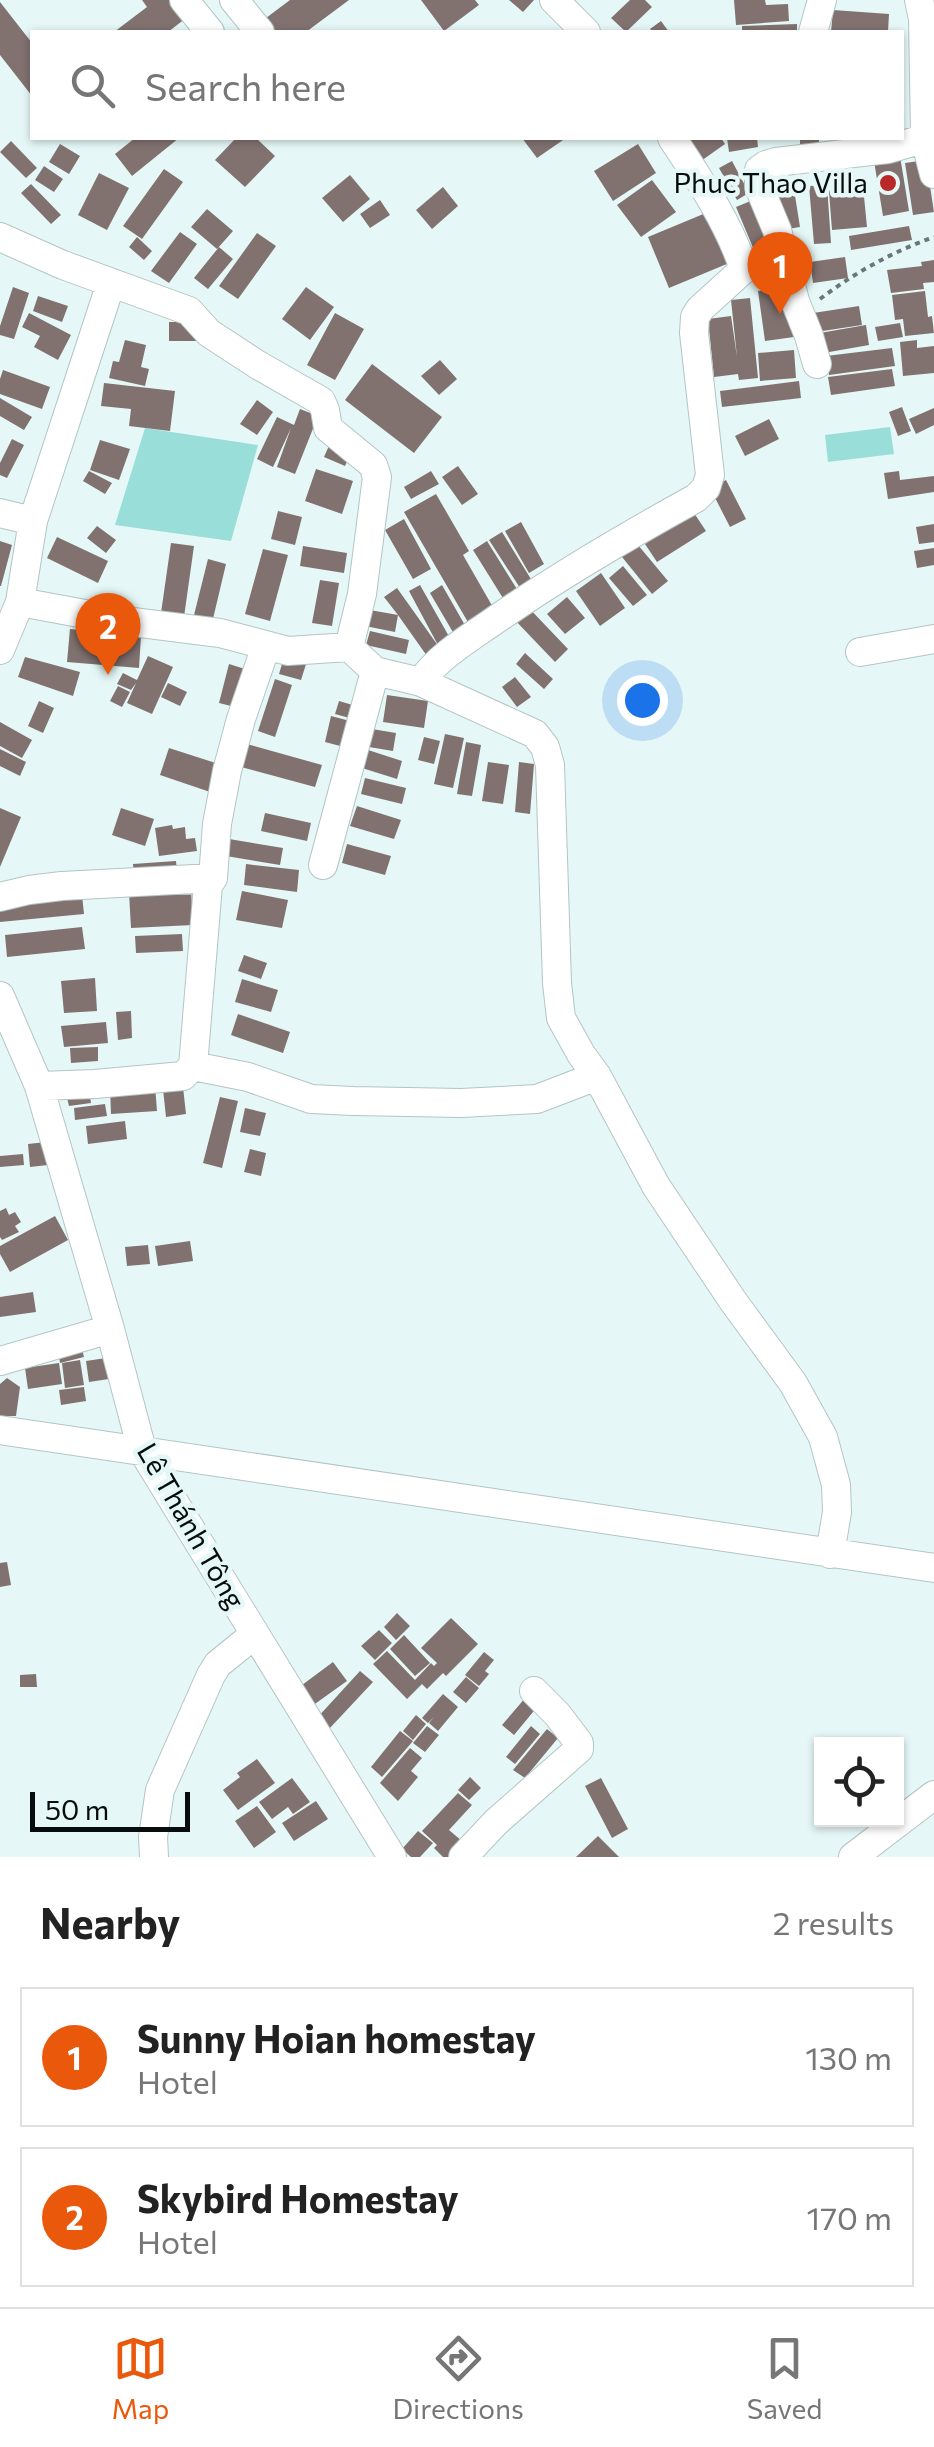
<!DOCTYPE html>
<html lang="en">
<head>
<meta charset="utf-8">
<style>
	body { margin:0; font-family:Commissioner,sans-serif; background:#f2f2f2; color:#222 }
	.controls { position:absolute; right:30px; bottom:30px; display:grid; overflow:hidden; border-radius:0px; box-shadow:0 2px 8px #0004 }
	.controls button { width:90px; height:90px; display:grid; place-items:center; padding:0; border:0; border-bottom:2px solid #e0e0e0; background:#fff; color:#222; font:50px sans-serif }
	.scale { position:absolute; left:30px; bottom:25px; width:160px; box-sizing:border-box; padding-left:10px; border:5px solid #070d0d; border-top:0; font-size:28px; line-height:35px; white-space:nowrap; color:#070d0d; -webkit-text-stroke:8px #e5f8f7; paint-order:stroke }
	.you { position:absolute; left:642px; top:700px; width:35px; height:35px; margin:-25px; border:8px solid #fff; border-radius:50%; background:#1a73e8; box-shadow:0 0 0 15px #1a73e833 }
	.badge { display:grid; place-items:center; width:65px; height:65px; border-radius:50%; background:#ea580c; color:#fff; font-size:32px; font-weight:700 }
	.pin { position:absolute; translate:-50% -82px; filter:drop-shadow(0 2px 5px #0008) }
	.pin::after { content:''; position:absolute; top:52px; width:35px; height:30px; background:inherit; clip-path:polygon(0 0,100% 0,50% 100%) }
	.list { margin:0; padding:0; list-style:none }
	h2 { display:flex; justify-content:space-between; align-items:center; height:130px; margin:0; padding:0 40px; font-size:42px }
	h2 small { font-size:32px; font-weight:400; color:#767676 }
	.list li { display:grid; grid-template-columns:65px 1fr auto; gap:30px; align-items:center; box-sizing:border-box; height:140px; margin:0 20px 20px; padding:0 20px; border:2px solid #e0e0e0; border-radius:0px }
	.list b { display:block; font-size:38px; white-space:nowrap }
	.list p { margin:0; font-size:32px; white-space:nowrap; color:#767676 }
	.list em { font-size:32px; font-style:normal; color:#767676 }
	.icon { flex:none; width:55px; height:55px; fill:none; stroke:currentColor; stroke-width:2; stroke-linecap:round; stroke-linejoin:round }
	.map { position:relative; flex:none; width:934px; height:1857px; overflow:hidden }
	.search { position:absolute; background:#fff; box-shadow:0 2px 8px #0004; left:30px; right:30px; top:30px; height:110px; display:flex; align-items:center; gap:25px; box-sizing:border-box; padding:0 35px; border-radius:0px; color:#767676; font-size:38px }
	.sheet { height:450px; background:#fff }
	nav { display:flex; justify-content:space-around; align-items:center; box-sizing:border-box; height:140px; border-top:2px solid #e0e0e0; background:#fff; font-size:28px; color:#767676 }
	nav a { display:grid; justify-items:center; gap:5px }
	nav .on { color:#ea580c }
	.map>svg:first-child { display:block }
	.green { fill:#9adeda }
	.building { fill:#817270 }
	.lines { fill:none; stroke-linecap:round; stroke-linejoin:round }
	.minor-casing { stroke:#b3c5c4; stroke-width:30 }
	.path { stroke:#6b7777; stroke-width:4; stroke-dasharray:5 5; stroke-linecap:butt }
	.minor { stroke:#fff; stroke-width:28 }
	.poi-dot { fill:#b82927; stroke:#e5f8f7; stroke-width:4 }
	.labels { text-anchor:middle; stroke-width:9; stroke-linejoin:round; paint-order:stroke }
	.poi-label { font-size:28px; fill:#070d0d; stroke:#e5f8f7; text-anchor:end }
	.street-label { font-size:28px; fill:#070d0d; stroke:#e5f8f7 }
</style>
</head>
<body>
<div class="map">
<svg width="934" height="1857" viewBox="0 0 934 1857">
	<rect width="100%" height="100%" fill="#e5f8f7"/>
	<!-- green -->
	<path class="green" d="M 890,427 L 894,454 L 828,462 L 825,435 Z
		M 145,428 L 258,445 L 231,541 L 115,525 Z"/>
	<!-- building -->
	<path class="building" d="M 142,0 L 178,0 L 190,15 L 168,32 L 114,32 L 147,7 Z
		M 290,0 L 349,0 L 306,32 L 258,32 L 254,27 Z
		M 421,0 L 475,0 L 479,5 L 444,31 Z
		M 509,0 L 534,0 L 523,12 Z
		M 630,0 L 645,0 L 652,7 L 626,32 L 611,18 Z
		M 734,0 L 765,0 L 766,5 L 788,4 L 789,21 L 736,25 Z
		M 0,2 L 32,43 L 32,96 L 0,55 Z
		M 833,10 L 889,14 L 888,32 L 831,32 Z
		M 661,21 L 669,32 L 653,32 L 650,29 Z
		M 797,24 L 797,32 L 742,32 L 742,26 Z
		M 135,138 L 179,138 L 132,176 L 115,154 Z
		M 236,138 L 256,138 L 275,156 L 245,187 L 215,160 Z
		M 522,138 L 566,138 L 537,158 Z
		M 690,138 L 721,138 L 725,144 L 701,161 L 687,139 Z
		M 727,138 L 757,138 L 758,147 L 729,152 Z
		M 800,138 L 819,138 L 819,148 L 800,148 Z
		M 11,141 L 37,168 L 26,178 L 0,152 Z
		M 60,144 L 80,156 L 69,174 L 49,162 Z
		M 638,144 L 656,173 L 613,201 L 594,171 Z
		M 900,156 L 909,211 L 883,216 L 874,161 Z
		M 926,160 L 934,212 L 913,215 L 905,163 Z
		M 732,161 L 749,193 L 737,200 L 719,168 Z
		M 44,166 L 63,179 L 54,192 L 35,180 Z
		M 164,169 L 183,182 L 142,239 L 123,226 Z
		M 99,173 L 129,188 L 107,230 L 78,215 Z
		M 350,175 L 370,199 L 343,222 L 322,198 Z
		M 862,176 L 867,227 L 832,230 L 828,179 Z
		M 652,180 L 676,212 L 641,237 L 617,205 Z
		M 793,183 L 800,227 L 781,230 L 774,187 Z
		M 31,184 L 61,215 L 51,224 L 21,193 Z
		M 827,185 L 831,243 L 814,244 L 809,186 Z
		M 443,187 L 458,206 L 432,229 L 416,210 Z
		M 380,200 L 390,215 L 370,228 L 360,214 Z
		M 753,200 L 776,254 L 759,262 L 736,207 Z
		M 207,209 L 233,231 L 217,249 L 191,227 Z
		M 713,210 L 734,261 L 669,288 L 648,237 Z
		M 909,226 L 912,240 L 851,250 L 849,236 Z
		M 180,232 L 197,244 L 169,283 L 151,271 Z
		M 257,233 L 276,246 L 238,299 L 219,286 Z
		M 137,237 L 152,251 L 144,260 L 129,247 Z
		M 219,247 L 233,259 L 208,289 L 194,278 Z
		M 845,257 L 848,278 L 813,283 L 810,262 Z
		M 934,260 L 934,282 L 923,283 L 924,289 L 891,293 L 887,270 L 922,266 L 921,262 Z
		M 13,287 L 29,293 L 14,339 L 0,335 L 0,326 Z
		M 306,287 L 334,307 L 310,340 L 282,319 Z
		M 787,287 L 794,337 L 765,341 L 758,291 Z
		M 925,291 L 928,317 L 932,316 L 934,333 L 905,336 L 903,319 L 895,320 L 892,295 Z
		M 38,296 L 68,306 L 62,322 L 33,311 Z
		M 750,298 L 758,378 L 739,380 L 738,374 L 714,377 L 708,319 L 731,316 L 737,357 L 731,300 Z
		M 859,306 L 862,325 L 816,332 L 813,313 Z
		M 29,313 L 71,335 L 58,360 L 34,347 L 40,336 L 22,327 Z
		M 335,313 L 364,329 L 335,380 L 307,365 Z
		M 169,322 L 198,322 L 197,341 L 169,341 Z
		M 900,323 L 903,337 L 878,341 L 875,327 Z
		M 866,325 L 869,345 L 818,354 L 814,334 Z
		M 125,340 L 146,345 L 141,367 L 149,369 L 145,386 L 109,378 L 113,361 L 119,362 Z
		M 917,340 L 917,348 L 934,346 L 934,373 L 903,376 L 900,342 Z
		M 892,348 L 895,366 L 829,375 L 826,356 Z
		M 794,350 L 796,378 L 760,381 L 758,353 Z
		M 440,360 L 457,379 L 439,395 L 421,376 Z
		M 372,364 L 442,417 L 414,453 L 345,400 Z
		M 892,369 L 895,386 L 831,395 L 828,377 Z
		M 3,370 L 50,387 L 42,409 L 0,394 L 0,379 Z
		M 799,381 L 801,398 L 722,407 L 720,391 Z
		M 104,383 L 175,391 L 170,431 L 129,426 L 131,409 L 101,406 Z
		M 0,398 L 32,417 L 24,430 L 0,416 Z
		M 257,400 L 273,412 L 257,435 L 240,424 Z
		M 902,407 L 911,431 L 898,436 L 889,412 Z
		M 934,408 L 934,425 L 916,434 L 909,419 Z
		M 300,409 L 318,416 L 295,474 L 277,467 L 291,428 L 273,467 L 257,459 L 277,417 L 294,425 Z
		M 769,419 L 779,439 L 745,456 L 735,436 Z
		M 12,439 L 24,445 L 7,478 L 0,475 L 0,463 Z
		M 332,439 L 353,449 L 345,466 L 324,457 Z
		M 100,440 L 130,449 L 119,480 L 90,470 Z
		M 458,466 L 478,494 L 462,505 L 442,477 Z
		M 316,469 L 353,481 L 342,514 L 305,501 Z
		M 89,471 L 112,483 L 105,494 L 83,481 Z
		M 431,471 L 439,484 L 411,499 L 404,487 Z
		M 899,471 L 900,480 L 934,476 L 934,492 L 888,499 L 884,473 Z
		M 726,480 L 746,519 L 730,527 L 710,488 Z
		M 436,494 L 469,551 L 463,555 L 494,609 L 469,624 L 404,512 Z
		M 278,511 L 302,517 L 295,545 L 271,539 Z
		M 694,513 L 706,531 L 657,562 L 645,544 Z
		M 404,519 L 431,569 L 413,579 L 385,530 Z
		M 521,522 L 544,564 L 529,573 L 505,531 Z
		M 934,524 L 934,542 L 919,544 L 916,527 Z
		M 97,526 L 116,540 L 106,553 L 87,538 Z
		M 502,532 L 534,584 L 522,591 L 489,540 Z
		M 57,537 L 108,561 L 98,583 L 47,558 Z
		M 633,539 L 668,581 L 652,594 L 618,552 Z
		M 0,541 L 12,545 L 1,586 L 0,586 Z
		M 487,541 L 520,594 L 506,603 L 473,550 Z
		M 171,543 L 194,546 L 184,617 L 161,613 Z
		M 303,546 L 347,553 L 344,573 L 300,566 Z
		M 934,548 L 934,565 L 917,568 L 914,551 Z
		M 263,549 L 288,555 L 270,621 L 245,614 Z
		M 208,559 L 226,564 L 212,623 L 193,619 Z
		M 623,566 L 647,595 L 633,606 L 609,578 Z
		M 601,573 L 625,608 L 600,626 L 576,591 Z
		M 320,580 L 339,583 L 332,626 L 312,623 Z
		M 420,585 L 451,640 L 439,647 L 409,591 Z
		M 442,585 L 466,627 L 454,634 L 430,593 Z
		M 397,588 L 439,647 L 427,656 L 398,615 L 395,632 L 360,625 L 364,609 L 398,615 L 384,597 Z
		M 567,597 L 585,618 L 565,634 L 547,614 Z
		M 526,605 L 568,649 L 555,662 L 513,618 Z
		M 70,629 L 141,636 L 139,668 L 67,662 Z
		M 370,631 L 409,640 L 406,654 L 366,645 Z
		M 525,653 L 553,679 L 544,689 L 516,664 Z
		M 285,654 L 307,661 L 301,680 L 279,674 Z
		M 148,656 L 173,667 L 152,714 L 127,703 L 136,683 L 131,690 L 117,684 L 123,673 L 137,680 Z
		M 25,657 L 80,672 L 73,696 L 18,677 Z
		M 229,664 L 245,669 L 235,707 L 219,703 Z
		M 515,677 L 531,697 L 517,707 L 502,687 Z
		M 275,679 L 292,685 L 275,737 L 258,731 Z
		M 168,683 L 187,692 L 180,706 L 161,697 Z
		M 118,686 L 130,692 L 122,707 L 110,701 Z
		M 387,695 L 428,701 L 424,728 L 383,722 Z
		M 39,701 L 54,708 L 43,733 L 28,726 Z
		M 339,701 L 356,706 L 353,719 L 335,714 Z
		M 331,716 L 350,721 L 344,747 L 325,742 Z
		M 0,722 L 32,740 L 22,758 L 0,746 Z
		M 366,728 L 396,733 L 393,751 L 363,746 Z
		M 445,734 L 464,738 L 453,788 L 434,784 Z
		M 424,737 L 440,741 L 434,764 L 418,760 Z
		M 466,742 L 481,745 L 472,796 L 457,794 Z
		M 247,744 L 322,765 L 315,787 L 241,767 Z
		M 169,748 L 225,766 L 216,794 L 160,775 Z
		M 0,749 L 26,762 L 20,776 L 0,766 Z
		M 368,750 L 402,761 L 397,779 L 362,768 Z
		M 488,762 L 509,765 L 503,804 L 482,801 Z
		M 519,762 L 534,764 L 530,814 L 515,812 Z
		M 365,778 L 406,788 L 402,804 L 361,794 Z
		M 357,806 L 401,820 L 394,839 L 350,826 Z
		M 0,808 L 21,817 L 0,867 Z
		M 121,808 L 154,819 L 145,846 L 112,835 Z
		M 265,813 L 311,823 L 307,841 L 261,831 Z
		M 172,825 L 173,829 L 185,827 L 186,839 L 195,838 L 197,851 L 159,856 L 155,828 Z
		M 229,839 L 283,848 L 280,865 L 226,856 Z
		M 347,844 L 391,856 L 385,875 L 342,863 Z
		M 176,861 L 178,881 L 134,880 L 133,864 Z
		M 246,864 L 299,870 L 297,892 L 244,885 Z
		M 191,889 L 193,925 L 131,928 L 129,893 Z
		M 242,891 L 288,900 L 282,928 L 236,920 Z
		M 82,895 L 84,914 L 0,922 L 0,903 Z
		M 82,927 L 85,949 L 7,957 L 5,935 Z
		M 182,934 L 183,951 L 136,953 L 135,936 Z
		M 244,955 L 267,963 L 261,979 L 238,971 Z
		M 95,978 L 97,1011 L 64,1013 L 61,981 Z
		M 242,979 L 278,990 L 271,1012 L 235,1002 Z
		M 131,1011 L 132,1038 L 118,1040 L 116,1012 Z
		M 238,1014 L 290,1032 L 283,1053 L 231,1035 Z
		M 106,1022 L 108,1043 L 64,1047 L 61,1026 Z
		M 98,1047 L 98,1061 L 71,1063 L 70,1048 Z
		M 182,1078 L 186,1114 L 166,1117 L 162,1080 Z
		M 155,1085 L 157,1111 L 111,1114 L 110,1088 Z
		M 89,1090 L 91,1103 L 69,1106 L 66,1094 Z
		M 220,1097 L 238,1101 L 222,1168 L 203,1163 Z
		M 105,1104 L 107,1116 L 75,1120 L 74,1108 Z
		M 245,1108 L 266,1113 L 260,1136 L 240,1132 Z
		M 125,1121 L 127,1139 L 88,1144 L 86,1126 Z
		M 46,1142 L 48,1165 L 30,1167 L 28,1144 Z
		M 250,1149 L 266,1153 L 261,1176 L 244,1172 Z
		M 23,1154 L 24,1165 L 0,1167 L 0,1156 Z
		M 6,1208 L 9,1215 L 15,1212 L 21,1222 L 15,1226 L 19,1232 L 2,1240 L 0,1237 L 0,1211 Z
		M 55,1216 L 68,1240 L 10,1272 L 0,1254 L 0,1246 Z
		M 190,1241 L 193,1261 L 158,1266 L 155,1246 Z
		M 148,1245 L 150,1264 L 127,1266 L 125,1247 Z
		M 33,1292 L 36,1312 L 0,1317 L 0,1297 Z
		M 82,1349 L 84,1357 L 60,1363 L 59,1355 Z
		M 106,1358 L 109,1379 L 89,1382 L 86,1361 Z
		M 80,1360 L 84,1385 L 65,1388 L 62,1363 Z
		M 59,1363 L 62,1384 L 28,1389 L 25,1368 Z
		M 7,1378 L 20,1387 L 16,1416 L 0,1416 L 0,1384 Z
		M 84,1387 L 86,1401 L 61,1405 L 59,1390 Z
		M 7,1562 L 11,1585 L 0,1587 L 0,1563 Z
		M 397,1613 L 410,1626 L 396,1640 L 384,1627 Z
		M 451,1618 L 478,1644 L 446,1676 L 443,1673 L 427,1689 L 422,1684 L 407,1699 L 373,1664 L 387,1651 L 415,1680 L 431,1663 L 434,1666 L 437,1663 L 421,1648 Z
		M 379,1630 L 392,1643 L 375,1660 L 361,1646 Z
		M 404,1635 L 430,1663 L 415,1676 L 390,1649 Z
		M 484,1652 L 494,1660 L 485,1671 L 489,1674 L 479,1686 L 465,1675 Z
		M 333,1662 L 347,1681 L 312,1706 L 298,1688 Z
		M 360,1671 L 373,1682 L 329,1729 L 317,1718 Z
		M 36,1674 L 37,1687 L 20,1687 L 20,1675 Z
		M 466,1677 L 479,1688 L 466,1703 L 453,1692 Z
		M 443,1694 L 458,1707 L 438,1731 L 429,1723 L 434,1717 L 428,1723 L 422,1718 Z
		M 526,1697 L 538,1706 L 514,1735 L 502,1725 Z
		M 416,1715 L 426,1724 L 413,1740 L 403,1731 Z
		M 427,1726 L 439,1735 L 425,1752 L 413,1743 Z
		M 531,1726 L 540,1734 L 515,1764 L 506,1757 Z
		M 547,1729 L 558,1738 L 525,1778 L 513,1770 Z
		M 400,1731 L 413,1741 L 382,1777 L 371,1767 Z
		M 410,1748 L 422,1758 L 411,1771 L 418,1777 L 398,1801 L 380,1783 Z
		M 257,1759 L 275,1783 L 238,1810 L 223,1790 L 240,1777 L 237,1773 Z
		M 470,1777 L 481,1788 L 469,1800 L 458,1790 Z
		M 292,1778 L 310,1802 L 293,1814 L 288,1807 L 272,1819 L 259,1802 Z
		M 601,1778 L 628,1829 L 612,1838 L 585,1786 Z
		M 458,1793 L 472,1805 L 449,1830 L 469,1847 L 460,1857 L 443,1857 L 434,1848 L 437,1845 L 422,1831 Z
		M 316,1801 L 328,1819 L 294,1841 L 282,1823 Z
		M 257,1806 L 276,1832 L 254,1848 L 235,1821 Z
		M 418,1831 L 433,1843 L 420,1857 L 411,1857 L 402,1849 Z
		M 598,1836 L 619,1857 L 576,1857 Z"/>
	<g class="lines">
		<defs>
			<path id="minor" d="M 184,0 L 210,32
				M 234,0 L 260,32
				M 554,0 L 586,32
				M 919,0 L 923,19 L 925,139 L 934,174
				M 813,32 L 822,0
				M 672,138 C 699,179 728,221 744,269
				M 0,237 L 63,265 L 189,311 L 209,333 L 258,365 L 321,401 L 325,410 L 328,428 L 373,465 L 377,477 L 362,594 L 349,647
				M 817,364 L 809,336 L 795,301 L 777,230 L 759,187 L 759,170 L 766,165 L 776,162 L 888,149 L 934,136
				M 0,513 L 33,521
				M 20,602 L 117,620 L 220,633 L 288,651 L 349,647 L 375,671 L 421,682 L 535,734 L 545,747 L 550,765 L 557,983 L 561,1018 L 581,1054 L 597,1076 L 656,1186 L 733,1301 L 793,1383 L 823,1437 L 836,1485 L 837,1512 L 830,1554
				M 0,650 L 20,602 L 33,521 L 111,283
				M 860,652 L 934,639
				M 421,682 C 435,659 469,638 491,623 C 558,576 625,537 696,498 L 706,488 L 710,475 L 694,333 L 695,317 L 700,309 L 744,269 L 784,254
				M 323,865 L 375,671
				M 0,897 L 29,890 L 62,886 L 213,878
				M 0,996 L 39,1086 L 110,1329 L 142,1450 L 392,1857
				M 193,1066 L 248,1077 L 311,1099 L 353,1101 L 461,1103 L 537,1099 L 597,1076
				M 39,1086 L 95,1084 L 183,1076 L 193,1066 L 208,885 L 213,878 L 217,824 L 227,771 L 241,719 L 266,646
				M 0,1361 L 110,1329
				M 0,1430 L 934,1568
				M 154,1857 L 153,1837 L 160,1790 L 211,1675 L 218,1664 L 255,1634
				M 463,1857 L 496,1822 L 579,1749 L 579,1743 L 557,1714 L 534,1691
				M 853,1857 L 934,1795"/>
		</defs>
		<!-- minor casing -->
		<use href="#minor" class="minor-casing"/>
		<!-- path -->
		<path class="path" d="M 820,299 C 854,273 894,251 934,237"/>
		<!-- minor -->
		<use href="#minor" class="minor"/>
	</g>
	<!-- markers -->
	<circle class="poi-dot" cx="888" cy="183" r="10"/>
	<g class="labels">
		<!-- poi labels -->
		<g class="poi-label">
			<text x="868" y="193">Phuc Thao Villa</text>
		</g>
		<!-- street labels -->
		<g class="street-label">
			<text transform="translate(191 1526) rotate(60)" y="10">Lê Thánh Tông</text>
		</g>
	</g>
</svg>
<div class="controls">
<button><svg class="icon" aria-label="locate" viewBox="0 0 24 24"><circle cx="12" cy="12" r="6"/><path d="M12 2v4M12 18v4M2 12h4M18 12h4"/></svg></button>
</div>
<div class="scale">50 m</div>
<div class="you"></div>
<div class="pin badge" style="left:780px;top:314px">1</div>
<div class="pin badge" style="left:108px;top:675px">2</div>
<div class="search"><svg class="icon" aria-label="search" viewBox="0 0 24 24"><circle cx="10" cy="10" r="6"/><path d="M15 15l6 6"/></svg>Search here</div>
</div>
<section class="sheet">
<h2>Nearby<small>2 results</small></h2>
<ul class="list">
<li><span class="badge">1</span><div><b>Sunny Hoian homestay</b><p>Hotel</p></div><em>130 m</em></li>
<li><span class="badge">2</span><div><b>Skybird Homestay</b><p>Hotel</p></div><em>170 m</em></li>
</ul>
</section>
<nav>
<a class="on"><svg class="icon" aria-label="map" viewBox="0 0 24 24"><path d="M3 6l6-2 6 2 6-2v14l-6 2-6-2-6 2zM9 4v14M15 6v14"/></svg>Map</a>
<a><svg class="icon" aria-label="directions" viewBox="0 0 24 24"><path d="M12 3l9 9-9 9-9-9zM9 14v-3h6M13 9l2 2-2 2"/></svg>Directions</a>
<a><svg class="icon" aria-label="saved" viewBox="0 0 24 24"><path d="M7 4h10v16l-5-4-5 4z"/></svg>Saved</a>
</nav>
</body>
</html>
